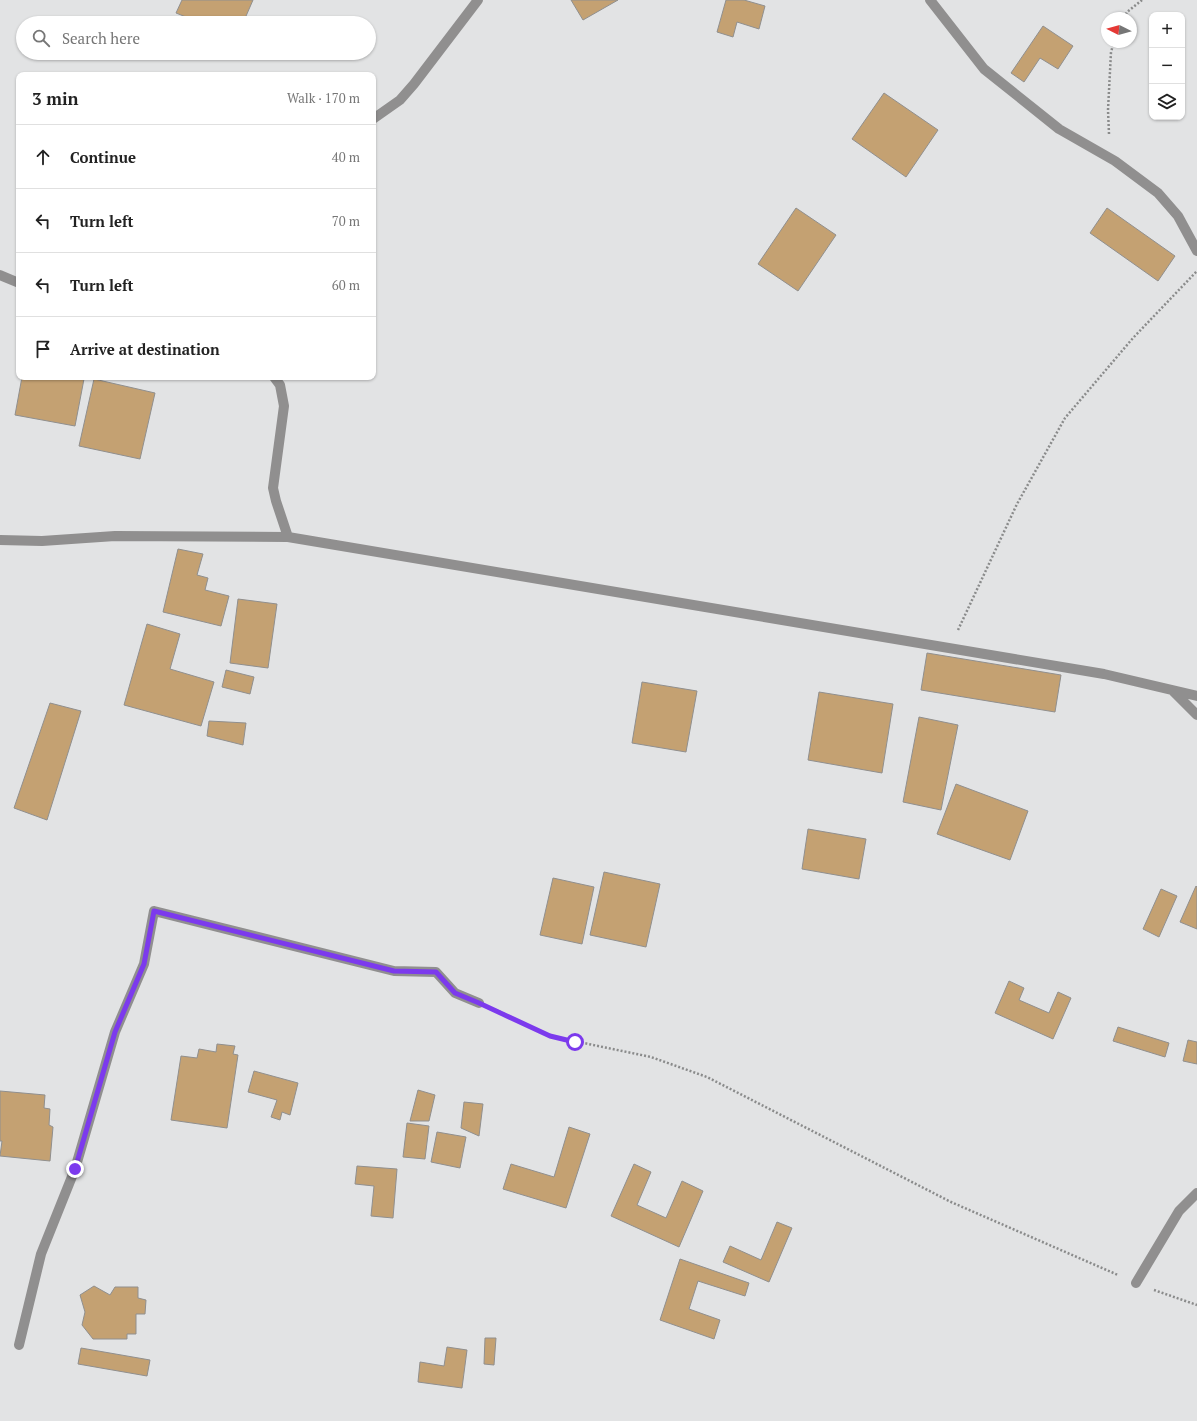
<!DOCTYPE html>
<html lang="en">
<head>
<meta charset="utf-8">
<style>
	body { margin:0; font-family:"PT Serif",serif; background:#f2f2f2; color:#222 }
	.controls { position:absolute; right:12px; top:12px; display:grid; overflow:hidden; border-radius:8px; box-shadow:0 1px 3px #0004 }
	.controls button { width:36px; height:36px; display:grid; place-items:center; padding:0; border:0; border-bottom:1px solid #e0e0e0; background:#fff; color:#222; font:20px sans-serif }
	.compass { position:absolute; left:1101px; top:12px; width:36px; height:36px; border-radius:50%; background:#fff; box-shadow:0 1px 3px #0004; rotate:276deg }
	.stop { position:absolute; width:12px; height:12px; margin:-9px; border:3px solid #7c3aed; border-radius:50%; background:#fff }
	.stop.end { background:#7c3aed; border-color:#fff; box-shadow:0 1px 4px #0008 }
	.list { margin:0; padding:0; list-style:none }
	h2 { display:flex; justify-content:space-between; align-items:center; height:52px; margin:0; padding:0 16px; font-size:17px }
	h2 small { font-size:13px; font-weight:400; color:#767676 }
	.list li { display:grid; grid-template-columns:26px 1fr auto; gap:12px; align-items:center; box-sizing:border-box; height:64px; padding:0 16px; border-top:1px solid #e0e0e0 }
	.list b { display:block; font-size:15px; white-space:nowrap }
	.list em { font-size:13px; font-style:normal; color:#767676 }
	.icon { flex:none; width:22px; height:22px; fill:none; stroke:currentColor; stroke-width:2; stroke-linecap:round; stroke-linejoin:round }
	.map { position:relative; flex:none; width:1197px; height:1421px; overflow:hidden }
	.search { position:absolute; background:#fff; box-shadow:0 1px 3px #0004; left:16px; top:16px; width:360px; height:44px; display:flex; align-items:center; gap:10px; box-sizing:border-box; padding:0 14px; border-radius:22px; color:#767676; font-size:15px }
	.panel { position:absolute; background:#fff; box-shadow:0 1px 3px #0004; left:16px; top:72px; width:360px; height:308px; border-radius:8px }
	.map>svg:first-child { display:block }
	.building { fill:#c4a172; stroke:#908f8e }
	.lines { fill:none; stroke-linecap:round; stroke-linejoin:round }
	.path { stroke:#8a8b8b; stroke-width:2.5; stroke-dasharray:2 2; stroke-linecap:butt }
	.minor { stroke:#908f8f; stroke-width:10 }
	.route { stroke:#7c3aed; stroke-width:5 }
</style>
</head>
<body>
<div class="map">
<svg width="1197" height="1421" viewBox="0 0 1197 1421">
	<rect width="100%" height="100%" fill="#e2e3e4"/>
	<!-- building -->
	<path class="building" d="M 182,0 L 253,0 L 243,23 L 201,23 L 176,13 Z
		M 571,0 L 618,0 L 583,20 Z
		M 726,0 L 744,0 L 765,6 L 759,29 L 737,22 L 733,37 L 717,32 Z
		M 1043,26 L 1073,46 L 1058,69 L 1040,58 L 1024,82 L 1011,73 Z
		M 884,93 L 938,130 L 906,177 L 852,139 Z
		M 796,208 L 836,235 L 798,291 L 758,264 Z
		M 1107,208 L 1175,256 L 1158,281 L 1090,233 Z
		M 22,377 L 75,377 L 84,379 L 75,426 L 15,415 Z
		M 94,379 L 155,393 L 140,459 L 79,446 Z
		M 178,549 L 203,554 L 197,575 L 208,578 L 205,590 L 229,596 L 221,626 L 163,612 Z
		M 238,599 L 277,604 L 268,668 L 230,663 Z
		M 147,624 L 180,634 L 170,669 L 214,682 L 201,726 L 124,705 Z
		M 927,653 L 1061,675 L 1055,712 L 921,690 Z
		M 226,670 L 254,677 L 250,694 L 222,687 Z
		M 642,682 L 697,691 L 686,752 L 632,743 Z
		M 819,692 L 893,704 L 882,773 L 808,760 Z
		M 50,703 L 81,711 L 47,820 L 14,808 Z
		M 919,717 L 958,725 L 941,810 L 903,802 Z
		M 209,721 L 246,723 L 243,745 L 207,736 Z
		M 956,784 L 1028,811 L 1010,860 L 937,834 Z
		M 808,829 L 866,839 L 859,879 L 802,869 Z
		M 604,872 L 660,884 L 646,947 L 590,935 Z
		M 553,878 L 594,887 L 582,944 L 540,935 Z
		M 1196,886 L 1197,887 L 1197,929 L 1180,922 Z
		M 1161,889 L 1177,896 L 1159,937 L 1143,929 Z
		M 1009,981 L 1024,988 L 1019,1000 L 1049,1013 L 1058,992 L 1071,998 L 1053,1039 L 995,1013 Z
		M 1118,1027 L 1169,1043 L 1165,1057 L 1113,1041 Z
		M 1188,1040 L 1197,1042 L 1197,1064 L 1183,1061 Z
		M 217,1044 L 235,1046 L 233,1054 L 238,1055 L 227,1128 L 171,1120 L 181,1056 L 197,1058 L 199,1049 L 216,1052 Z
		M 254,1071 L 298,1083 L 290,1115 L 282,1112 L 280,1120 L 271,1117 L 277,1100 L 248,1092 Z
		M 418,1090 L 435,1095 L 429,1121 L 410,1121 Z
		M 0,1091 L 45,1095 L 44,1108 L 50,1109 L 49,1125 L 53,1127 L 50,1161 L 0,1156 L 2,1141 L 0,1141 Z
		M 464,1102 L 483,1104 L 479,1136 L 461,1128 Z
		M 407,1123 L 429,1126 L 425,1159 L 403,1157 Z
		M 569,1127 L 590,1134 L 566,1208 L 503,1189 L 511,1164 L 554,1177 Z
		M 437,1132 L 466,1137 L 460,1168 L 431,1162 Z
		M 634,1164 L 651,1172 L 637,1205 L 666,1218 L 682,1181 L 703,1191 L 679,1247 L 611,1216 Z
		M 357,1166 L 397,1169 L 393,1218 L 371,1216 L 374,1186 L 355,1184 Z
		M 777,1222 L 792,1228 L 769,1282 L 723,1262 L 730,1246 L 761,1260 Z
		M 680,1259 L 749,1283 L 745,1296 L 698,1281 L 689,1309 L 720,1320 L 714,1339 L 660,1320 Z
		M 94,1286 L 110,1295 L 115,1287 L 138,1287 L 138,1298 L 146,1300 L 145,1314 L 136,1314 L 136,1334 L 127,1334 L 127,1339 L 93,1339 L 82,1325 L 85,1312 L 80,1295 Z
		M 485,1338 L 496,1338 L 494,1365 L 484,1364 Z
		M 447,1347 L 467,1350 L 462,1388 L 418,1382 L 420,1362 L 444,1366 Z
		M 81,1348 L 150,1360 L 147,1376 L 78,1364 Z"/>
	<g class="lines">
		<!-- path -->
		<path class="path" d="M 1124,18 L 1127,12 L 1142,0
			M 1109,134 L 1108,110 L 1111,52 L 1114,42
			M 958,630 L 1017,504 L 1065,418 L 1133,338 L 1197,271
			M 496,1010 L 550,1036 L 651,1057 L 707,1077 L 951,1202 L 1118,1275
			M 1154,1290 L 1197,1305"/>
		<!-- minor -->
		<path class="minor" d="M 930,0 L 984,69 L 1059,129 L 1115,161 L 1158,193 L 1178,216 L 1197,251
			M 373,119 L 400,100 L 414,84 L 478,0
			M 0,275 L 19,283
			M 274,377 L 280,385 L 284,406 L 273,488 L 276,501 L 288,537
			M 0,540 L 42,541 L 115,536 L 288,537 L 1104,674 L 1197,696
			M 1173,691 L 1197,715
			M 1136,1283 L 1179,1211 L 1197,1193
			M 19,1345 L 41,1254 L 75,1169 L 115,1032 L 144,964 L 154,911 L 394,971 L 436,972 L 455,993 L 479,1003"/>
	</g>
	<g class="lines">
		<!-- route -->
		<path class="route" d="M 75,1169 L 115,1032 L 144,964 L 154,911 L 394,971 L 436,972 L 455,993 L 479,1003 L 550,1036 L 575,1042"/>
	</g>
</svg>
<div class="controls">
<button>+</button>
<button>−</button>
<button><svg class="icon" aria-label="layers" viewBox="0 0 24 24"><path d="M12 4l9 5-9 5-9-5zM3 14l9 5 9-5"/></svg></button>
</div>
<svg class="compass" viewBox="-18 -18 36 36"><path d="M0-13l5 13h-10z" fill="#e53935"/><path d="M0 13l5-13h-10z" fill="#767676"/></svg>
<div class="stop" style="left:575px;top:1042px"></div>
<div class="stop end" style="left:75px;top:1169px"></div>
<div class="search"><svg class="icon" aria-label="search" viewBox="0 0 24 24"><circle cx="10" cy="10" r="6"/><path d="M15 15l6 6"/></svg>Search here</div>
<section class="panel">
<h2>3 min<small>Walk · 170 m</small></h2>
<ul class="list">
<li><svg class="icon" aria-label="ahead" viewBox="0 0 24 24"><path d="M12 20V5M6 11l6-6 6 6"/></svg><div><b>Continue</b></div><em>40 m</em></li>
<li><svg class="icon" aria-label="left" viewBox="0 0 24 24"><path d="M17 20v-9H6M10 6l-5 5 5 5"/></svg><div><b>Turn left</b></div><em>70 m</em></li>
<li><svg class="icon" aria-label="left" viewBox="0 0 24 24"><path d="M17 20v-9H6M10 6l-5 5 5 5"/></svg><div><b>Turn left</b></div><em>60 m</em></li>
<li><svg class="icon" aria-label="arrive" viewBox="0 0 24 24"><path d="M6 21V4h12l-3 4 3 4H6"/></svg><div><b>Arrive at destination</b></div></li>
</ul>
</section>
</div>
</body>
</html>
